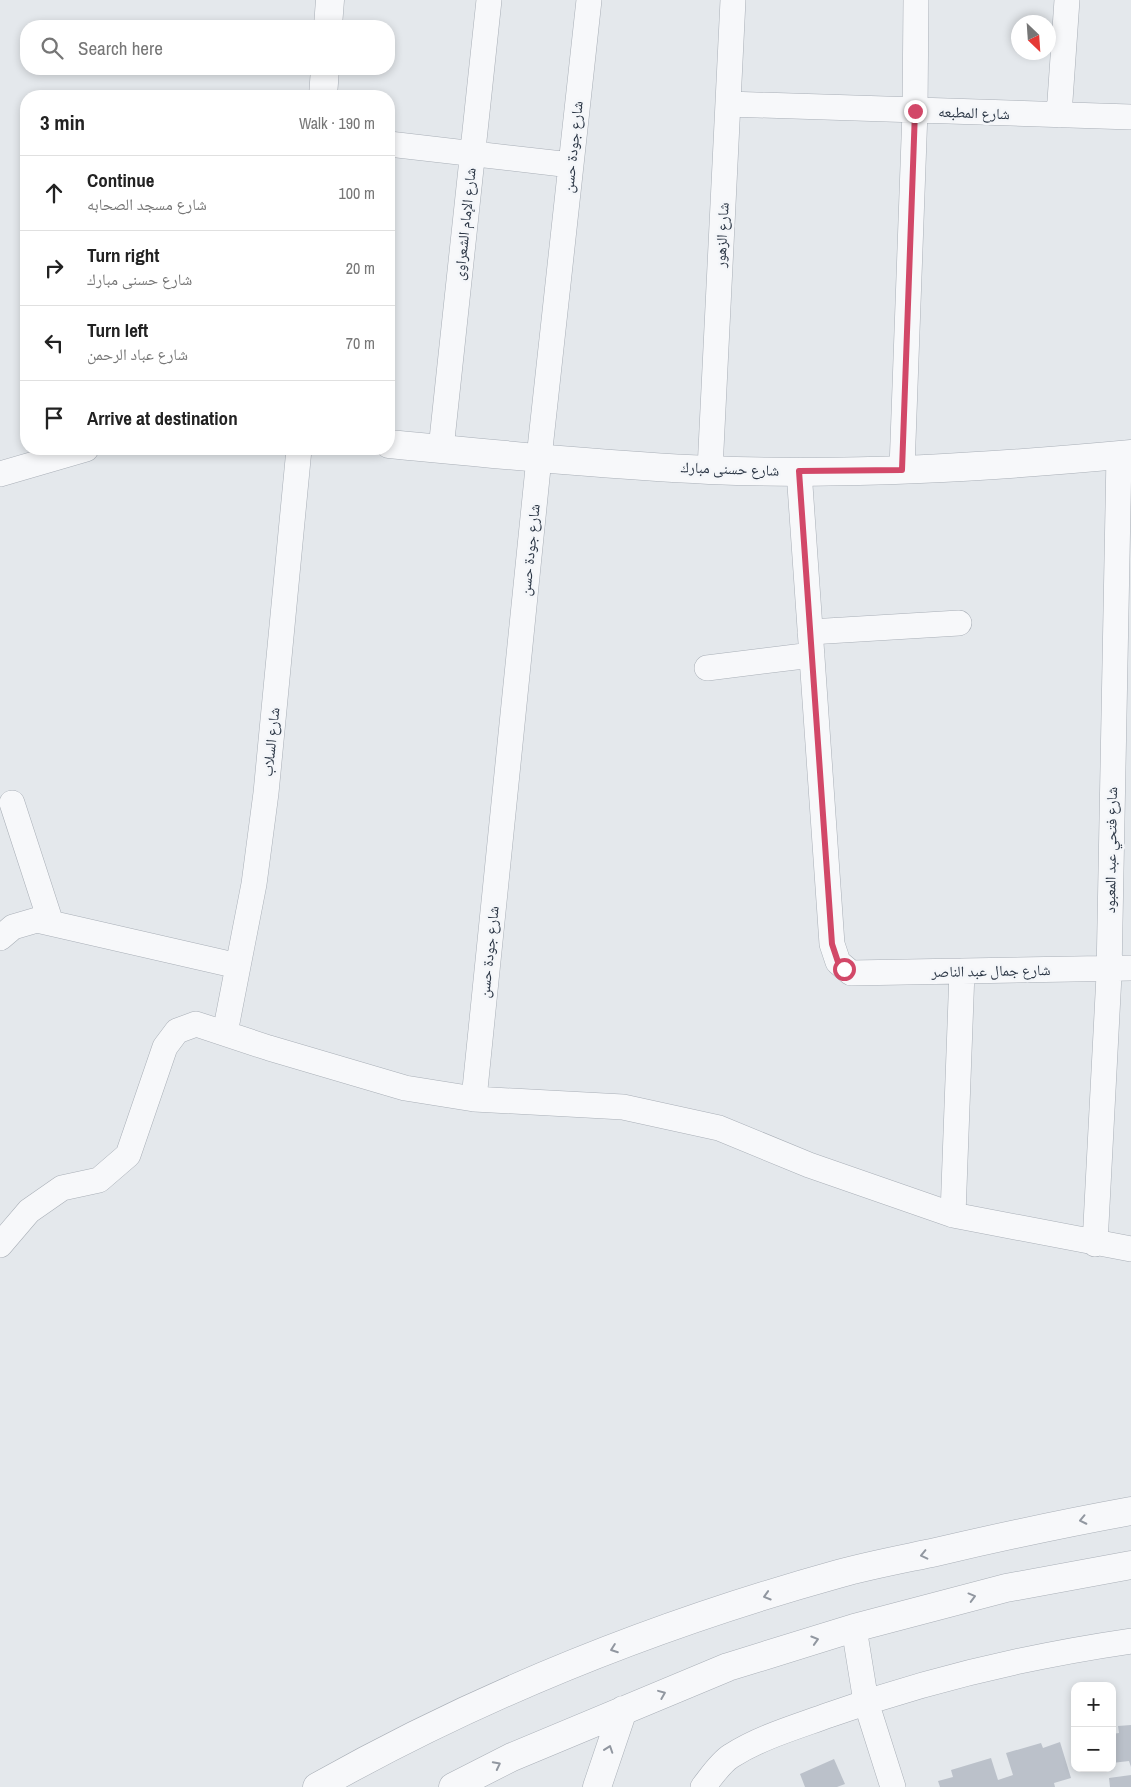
<!DOCTYPE html>
<html lang="en">
<head>
<meta charset="utf-8">
<style>
	body { margin:0; font-family:"Archivo Narrow","Noto Naskh Arabic",sans-serif; background:#f2f2f2; color:#222 }
	.controls { position:absolute; right:15px; bottom:15px; display:grid; overflow:hidden; border-radius:10px; box-shadow:0 2px 8px #0003 }
	.controls button { width:45px; height:45px; display:grid; place-items:center; padding:0; border:0; border-bottom:1px solid #e0e0e0; background:#fff; color:#222; font:25px sans-serif }
	.compass { position:absolute; left:1011px; top:15px; width:45px; height:45px; border-radius:50%; background:#fff; box-shadow:0 2px 8px #0003; rotate:155deg }
	.stop { position:absolute; width:15px; height:15px; margin:-11px; border:4px solid #d24868; border-radius:50%; background:#fff }
	.stop.end { background:#d24868; border-color:#fff; box-shadow:0 1px 5px #0008 }
	.list { margin:0; padding:0; list-style:none }
	h2 { display:flex; justify-content:space-between; align-items:center; height:65px; margin:0; padding:0 20px; font-size:21px }
	h2 small { font-size:16px; font-weight:400; color:#767676 }
	.list li { display:grid; grid-template-columns:32px 1fr auto; gap:15px; align-items:center; box-sizing:border-box; height:75px; padding:0 20px; border-top:1px solid #e0e0e0 }
	.list b { display:block; font-size:19px; white-space:nowrap }
	.list p { margin:0; font-size:16px; white-space:nowrap; color:#767676 }
	.list em { font-size:16px; font-style:normal; color:#767676 }
	.icon { flex:none; width:28px; height:28px; fill:none; stroke:currentColor; stroke-width:2; stroke-linecap:round; stroke-linejoin:round }
	.map { position:relative; flex:none; width:1131px; height:1787px; overflow:hidden }
	.search { position:absolute; background:#fff; box-shadow:0 2px 8px #0003; left:20px; top:20px; width:375px; height:55px; display:flex; align-items:center; gap:12px; box-sizing:border-box; padding:0 18px; border-radius:20px; color:#767676; font-size:19px }
	.panel { position:absolute; background:#fff; box-shadow:0 2px 8px #0003; left:20px; top:90px; width:375px; height:365px; border-radius:20px }
	.map>svg:first-child { display:block }
	.building { fill:#bbc1ca }
	.lines { fill:none; stroke-linecap:round; stroke-linejoin:round }
	.minor-casing { stroke:#a9afb7; stroke-width:26 }
	.tertiary-casing { stroke:#a9afb7; stroke-width:29 }
	.minor { stroke:#f7f8fa; stroke-width:25 }
	.tertiary { stroke:#f7f8fa; stroke-width:28 }
	.oneway { stroke:#9197a0 }
	.route { stroke:#d24868; stroke-width:6 }
	.labels { text-anchor:middle; stroke-width:5; stroke-linejoin:round; paint-order:stroke }
	.street-label { font-size:15px; fill:#2b3645; stroke:#f4f6f9 }
</style>
</head>
<body>
<div class="map">
<svg width="1131" height="1787" viewBox="0 0 1131 1787">
	<rect width="100%" height="100%" fill="#e4e8ec"/>
	<!-- building -->
	<path class="building" d="M 1131,1725 L 1131,1767 L 1129,1761 L 1112,1763 L 1112,1734 L 1119,1733 L 1118,1726 Z
		M 1060,1742 L 1071,1778 L 1054,1783 L 1055,1787 L 940,1787 L 938,1781 L 953,1777 L 951,1770 L 991,1758 L 998,1780 L 1013,1775 L 1006,1753 L 1041,1743 L 1043,1748 Z
		M 834,1759 L 845,1784 L 837,1787 L 805,1787 L 800,1774 Z
		M 1131,1775 L 1131,1787 L 1110,1787 L 1109,1778 Z"/>
	<g class="lines">
		<defs>
			<path id="minor" d="M 728,104 L 1131,117
				M 1059,115 L 1067,0
				M 389,144 L 571,165
				M 441,449 L 489,0
				M 902,469 L 915,111 L 916,0
				M 710,470 L 733,0
				M 799,471 L 832,944 L 838,962 L 851,973 L 1131,968
				M 0,474 L 86,449
				M 810,632 L 959,623
				M 707,668 L 812,655
				M 12,803 L 51,923
				M 0,938 L 13,927 L 37,920 L 238,966
				M 225,1033 L 254,884 L 266,793 L 299,449
				M 474,1099 L 539,458 L 589,0
				M 953,1215 L 962,971
				M 1095,1244 L 1109,975 L 1119,455
				M 0,1245 L 29,1211 L 62,1188 L 99,1180 L 128,1155 L 165,1047 L 177,1031 L 196,1024 L 269,1048 L 405,1088 L 474,1099 L 623,1107 L 719,1128 L 809,1165 L 953,1215 L 1131,1249
				M 854,1628 L 866,1702 L 893,1787
				M 703,1787 C 711,1777 721,1762 731,1756 C 761,1737 796,1727 829,1715 C 927,1680 1028,1656 1131,1641"/>
			<path id="tertiary" d="M 328,26 L 330,0
				M 323,96 L 325,69
				M 389,444 C 495,454 602,465 709,470 C 849,476 991,467 1131,454
				M 317,1787 C 480,1695 658,1624 838,1574 C 870,1565 903,1559 936,1552 C 1000,1537 1065,1523 1131,1511
				M 453,1787 L 512,1757 L 728,1667 L 854,1628 L 1006,1588 L 1131,1565
				M 597,1787 L 623,1710"/>
		</defs>
		<!-- minor casing -->
		<use href="#minor" class="minor-casing"/>
		<!-- tertiary casing -->
		<use href="#tertiary" class="tertiary-casing"/>
		<!-- minor -->
		<use href="#minor" class="minor"/>
		<!-- tertiary -->
		<use href="#tertiary" class="tertiary"/>
	</g>
	<!-- one-way arrows -->
	<defs><path id="oneway-chevron" d="M-2-3.5L2.5 0L-2 3.5" fill="none" stroke-width="1.6" stroke-linecap="round" stroke-linejoin="round" transform="scale(1.25)"/></defs>
	<g class="oneway">
		<use href="#oneway-chevron" transform="translate(1083 1520) rotate(168)"/>
		<use href="#oneway-chevron" transform="translate(924 1555) rotate(167)"/>
		<use href="#oneway-chevron" transform="translate(767 1596) rotate(163)"/>
		<use href="#oneway-chevron" transform="translate(972 1597) rotate(-15)"/>
		<use href="#oneway-chevron" transform="translate(815 1640) rotate(-17)"/>
		<use href="#oneway-chevron" transform="translate(614 1649) rotate(160)"/>
		<use href="#oneway-chevron" transform="translate(662 1694) rotate(-22)"/>
		<use href="#oneway-chevron" transform="translate(609 1749) rotate(-71)"/>
		<use href="#oneway-chevron" transform="translate(497 1765) rotate(-27)"/>
	</g>
	<g class="lines">
		<!-- route -->
		<path class="route" d="M 844,969 L 838,962 L 832,944 L 799,471 L 902,470 L 915,111"/>
	</g>
	<g class="labels">
		<!-- street labels -->
		<g class="street-label">
			<text transform="translate(974 113) rotate(2)" y="5">شارع المطبعه</text>
			<text transform="translate(573 147) rotate(-84)" y="5">شارع جودة حسن</text>
			<text transform="translate(465 224) rotate(-84)" y="5">شارع الإمام الشعراوى</text>
			<text transform="translate(722 235) rotate(-87)" y="5">شارع الزهور</text>
			<text transform="translate(730 469) rotate(2)" y="5">شارع حسنى مبارك</text>
			<text transform="translate(530 550) rotate(-84)" y="5">شارع جودة حسن</text>
			<text transform="translate(271 742) rotate(-84)" y="5">شارع السلاب</text>
			<text transform="translate(1111 850) rotate(-89)" y="5">شارع فتحي عبد المعبود</text>
			<text transform="translate(489 952) rotate(-84)" y="5">شارع جودة حسن</text>
			<text transform="translate(991 971) rotate(-1)" y="5">شارع جمال عبد الناصر</text>
		</g>
	</g>
</svg>
<div class="controls">
<button>+</button>
<button>−</button>
</div>
<svg class="compass" viewBox="-18 -18 36 36"><path d="M0-13l5 13h-10z" fill="#e53935"/><path d="M0 13l5-13h-10z" fill="#767676"/></svg>
<div class="stop" style="left:844px;top:969px"></div>
<div class="stop end" style="left:915px;top:111px"></div>
<div class="search"><svg class="icon" aria-label="search" viewBox="0 0 24 24"><circle cx="10" cy="10" r="6"/><path d="M15 15l6 6"/></svg>Search here</div>
<section class="panel">
<h2>3 min<small>Walk · 190 m</small></h2>
<ul class="list">
<li><svg class="icon" aria-label="ahead" viewBox="0 0 24 24"><path d="M12 20V5M6 11l6-6 6 6"/></svg><div><b>Continue</b><p>شارع مسجد الصحابه</p></div><em>100 m</em></li>
<li><svg class="icon" aria-label="right" viewBox="0 0 24 24"><path d="M7 20v-9h11M14 6l5 5-5 5"/></svg><div><b>Turn right</b><p>شارع حسنى مبارك</p></div><em>20 m</em></li>
<li><svg class="icon" aria-label="left" viewBox="0 0 24 24"><path d="M17 20v-9H6M10 6l-5 5 5 5"/></svg><div><b>Turn left</b><p>شارع عباد الرحمن</p></div><em>70 m</em></li>
<li><svg class="icon" aria-label="arrive" viewBox="0 0 24 24"><path d="M6 21V4h12l-3 4 3 4H6"/></svg><div><b>Arrive at destination</b></div></li>
</ul>
</section>
</div>
</body>
</html>
